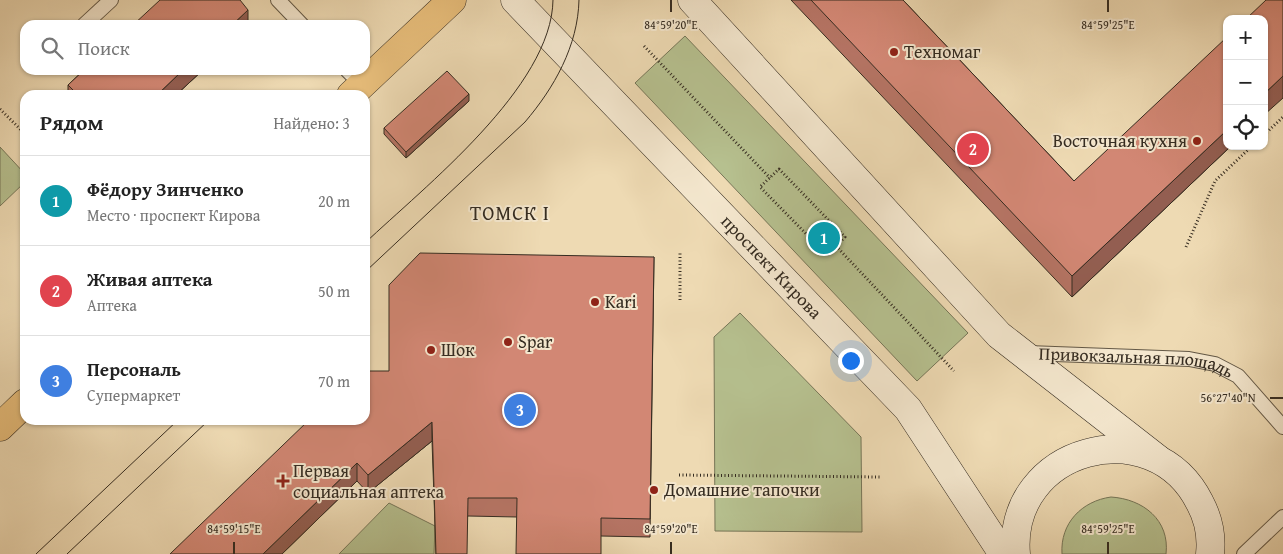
<!DOCTYPE html>
<html lang="ru">
<head>
<meta charset="utf-8">
<style>
	body { margin:0; font-family:"Gentium Book Plus",serif; background:#f2f2f2; color:#222 }
	.controls { position:absolute; right:15px; top:15px; display:grid; overflow:hidden; border-radius:10px; box-shadow:0 1px 4px #0004 }
	.controls button { width:45px; height:45px; display:grid; place-items:center; padding:0; border:0; border-bottom:1px solid #e0e0e0; background:#fff; color:#222; font:25px sans-serif }
	.you { position:absolute; left:850px; top:360px; width:18px; height:18px; margin:-12px; border:4px solid #fff; border-radius:50%; background:#1a73e8; box-shadow:0 0 0 8px #1a73e833 }
	.badge { display:grid; place-items:center; width:32px; height:32px; border-radius:50%; background:#111827; color:#fff; font-size:16px; font-weight:700 }
	.pin { position:absolute; translate:-50% -50%; border:2px solid #fff; box-shadow:0 1px 5px #0006 }
	.list { margin:0; padding:0; list-style:none }
	h2 { display:flex; justify-content:space-between; align-items:center; height:65px; margin:0; padding:0 20px; font-size:21px }
	h2 small { font-size:16px; font-weight:400; color:#767676 }
	.list li { display:grid; grid-template-columns:32px 1fr auto; gap:15px; align-items:center; box-sizing:border-box; height:90px; padding:0 20px; border-top:1px solid #e0e0e0 }
	.list b { display:block; font-size:19px; white-space:nowrap }
	.list p { margin:0; font-size:16px; white-space:nowrap; color:#767676 }
	.list em { font-size:16px; font-style:normal; color:#767676 }
	.icon { flex:none; width:28px; height:28px; fill:none; stroke:currentColor; stroke-width:2; stroke-linecap:round; stroke-linejoin:round }
	.map { position:relative; flex:none; width:1283px; height:554px; overflow:hidden }
	.search { position:absolute; background:#fff; box-shadow:0 1px 4px #0004; left:20px; top:20px; width:350px; height:55px; display:flex; align-items:center; gap:12px; box-sizing:border-box; padding:0 18px; border-radius:15px; color:#767676; font-size:19px }
	.panel { position:absolute; background:#fff; box-shadow:0 1px 4px #0004; left:20px; top:90px; width:350px; height:335px; border-radius:15px }
	.map>svg:first-child { display:block }
	.green { fill:#b6c08f; stroke:#767658 }
	.lines { fill:none; stroke-linecap:round; stroke-linejoin:round }
	.service-casing { stroke:#635846; stroke-width:16 }
	.secondary-casing { stroke:#352c21; stroke-width:29 }
	.primary-casing { stroke:#352c21; stroke-width:29 }
	.path { stroke:#352c21; stroke-width:3; stroke-dasharray:1 2.5; stroke-linecap:butt }
	.service { stroke:#f4e7ce; stroke-width:14 }
	.secondary { stroke:#f4e7ce; stroke-width:28 }
	.primary { stroke:#e7bd7a; stroke-width:28 }
	.tram { stroke:#352c21; stroke-width:1 }
	.wall { fill:#b57464; stroke:#352c21 }
	.shaded-wall { fill:#935e51; stroke:#352c21 }
	.building { fill:#d28774; stroke:#352c21 }
	.ticks { fill:none; stroke:#352c21; stroke-width:2 }
	.poi-dot { fill:#8f2418; stroke:#f4e7ce; stroke-width:2 }
	.labels { text-anchor:middle; stroke-width:4; stroke-linejoin:round; paint-order:stroke }
	.poi-label { font-size:18px; fill:#352c21; stroke:#f4e7ce; text-anchor:start }
	.street-label { font-size:18px; fill:#352c21; stroke:#f4e7ce }
	.quarter-label { font-size:20px; letter-spacing:1px; fill:#352c21; stroke:#f4e7ce }
	.ticks-label { font-size:12px; text-anchor:middle; fill:#352c21; stroke:#f4e7ce; stroke-width:4; stroke-linejoin:round; paint-order:stroke }
</style>
</head>
<body>
<div class="map">
<svg width="1283" height="554" viewBox="0 0 1283 554">
	<rect width="100%" height="100%" fill="#eedab3"/>
	<filter id="stains"><feTurbulence type="fractalNoise" baseFrequency=".004" numOctaves="4"/><feColorMatrix values="0 0 0 0 .2 0 0 0 0 .09 0 0 0 0 .02 0 0 0 .5 -.17"/></filter>
	<radialGradient id="worn" r=".72"><stop offset=".6" stop-color="#630" stop-opacity="0"/><stop offset="1" stop-color="#630" stop-opacity=".3"/></radialGradient>
	<!-- green -->
	<path class="green" d="M 685,36 L 968,333 L 917,381 L 635,83 Z
		M 0,147 L 25,174 L 25,182 L 0,206 Z
		M 740,313 L 861,437 L 862,532 L 715,531 L 714,337 Z
		M 1111,497 C 1143,499 1170,520 1166,554 L 1062,554 C 1060,523 1082,501 1111,497 Z
		M 389,503 L 435,526 L 434,554 L 339,554 Z"/>
	<g class="lines">
		<defs>
			<g id="service">
				<path d="M 278,0 L 302,25"/>
				<path d="M 84,25 L 111,0"/>
				<path d="M 347,70 L 362,85"/>
				<path id="s1" d="M 1028,353 L 1189,359 L 1215,364 L 1238,376 L 1283,427"/>
				<path d="M 1244,554 L 1283,517"/>
			</g>
			<g id="secondary">
				<path id="s2" d="M 515,0 L 908,409 L 1003,554"/>
				<path d="M 692,0 L 999,335 L 1158,459"/>
				<path d="M 1016,554 C 1007,448 1153,408 1200,503 C 1208,518 1212,536 1210,554"/>
			</g>
			<path id="primary" d="M 351,95 L 452,0
				M 0,427 L 25,403"/>
		</defs>
		<!-- service casing -->
		<use href="#service" class="service-casing"/>
		<!-- secondary casing -->
		<use href="#secondary" class="secondary-casing"/>
		<!-- primary casing -->
		<use href="#primary" class="primary-casing"/>
		<!-- path -->
		<path class="path" d="M 644,46 L 770,178
			M 0,109 L 25,134
			M 1264,135 L 1283,117
			M 779,169 L 845,237 L 827,255 L 760,187 Z
			M 836,246 L 954,371
			M 1186,247 L 1215,181 L 1252,146
			M 680,300 L 680,253
			M 679,475 L 880,477"/>
		<!-- service -->
		<use href="#service" class="service"/>
		<!-- secondary -->
		<use href="#secondary" class="secondary"/>
		<!-- primary -->
		<use href="#primary" class="primary"/>
		<!-- tram -->
		<path class="tram" d="M 365,243 C 424,187 552,87 553,0
			M 365,272 L 525,122 C 554,88 578,46 579,0
			M 36,554 L 178,420
			M 67,554 L 209,420"/>
	</g>
	<!-- wall -->
	<path class="wall" d="M 791,0 L 903,0 L 1074,181 L 1227,146 L 1231,146 L 1072,297 Z
		M 84,70 L 203,70 L 176,95 L 68,95 L 68,85 Z
		M 469,101 L 406,158 L 384,134 L 384,128 Z
		M 654,257 L 650,537 L 601,536 L 517,517 L 468,516 L 436,554 L 432,441 L 368,493 L 357,481 L 282,554 L 389,371 Z"/>
	<!-- shaded-wall -->
	<path class="shaded-wall" d="M 248,10 L 248,25 L 232,25 Z
		M 183,70 L 203,70 L 176,95 L 157,95 Z
		M 1283,76 L 1283,98 L 1264,115 L 1264,94 Z
		M 469,94 L 469,101 L 406,158 L 406,152 Z
		M 1227,130 L 1227,146 L 1231,146 L 1072,297 L 1072,276 Z
		M 432,422 L 432,441 L 368,493 L 368,475 Z
		M 357,463 L 357,481 L 282,554 L 263,554 Z"/>
	<!-- building -->
	<path class="building" d="M 160,0 L 240,0 L 248,10 L 232,25 L 133,25 Z
		M 811,0 L 903,0 L 1074,181 L 1227,37 L 1227,130 L 1072,276 Z
		M 1266,0 L 1283,0 L 1283,76 L 1264,94 L 1264,19 L 1246,19 Z
		M 84,70 L 183,70 L 157,95 L 78,95 L 68,85 Z
		M 447,71 L 469,94 L 406,152 L 384,128 Z
		M 420,253 L 654,257 L 650,519 L 601,518 L 601,554 L 516,554 L 517,498 L 468,498 L 467,554 L 436,554 L 432,422 L 368,475 L 357,463 L 263,554 L 170,554 L 309,420 L 365,420 L 365,371 L 389,371 L 389,285 Z"/>
	<!-- ticks -->
	<path class="ticks" d="M 671,0 L 671,12M 1108,0 L 1108,12M 1270,398 L 1283,398M 234,542 L 234,554M 671,542 L 671,554M 1108,542 L 1108,554"/>
	<!-- markers -->
	<g class="poi-dot">
		<circle cx="894" cy="52" r="5"/>
		<circle cx="1197" cy="141" r="5"/>
		<circle cx="595" cy="302" r="5"/>
		<circle cx="508" cy="342" r="5"/>
		<circle cx="431" cy="350" r="5"/>
		<path d="M280.5 473.5h5v5h5v5h-5v5h-5v-5h-5v-5h5z"/>
		<circle cx="654" cy="490" r="5"/>
	</g>
	<g class="labels">
		<!-- poi labels -->
		<g class="poi-label">
			<text x="904" y="58">Техномаг</text>
			<text x="1187" y="147" text-anchor="end">Восточная кухня</text>
			<text x="605" y="308">Kari</text>
			<text x="518" y="348">Spar</text>
			<text x="441" y="356">Шок</text>
			<text x="293" y="477">Первая<tspan x="293" dy="21">социальная аптека</tspan></text>
			<text x="664" y="496">Домашние тапочки</text>
		</g>
		<!-- street labels -->
		<g class="street-label">
			<text dy="6" stroke="none"><textPath href="#s2" startOffset="370">проспект Кирова</textPath></text>
			<text dy="6" stroke="none"><textPath href="#s1" startOffset="109">Привокзальная площадь</textPath></text>
		</g>
		<!-- quarter labels -->
		<g class="quarter-label">
			<text x="510" y="220">ТОМСК I</text>
		</g>
	</g>
	<g class="ticks-label">
		<text x="671" y="29">84°59'20"E</text>
		<text x="1108" y="29">84°59'25"E</text>
		<text x="1228" y="402">56°27'40"N</text>
		<text x="234" y="533">84°59'15"E</text>
		<text x="671" y="533">84°59'20"E</text>
		<text x="1108" y="533">84°59'25"E</text>
	</g>
	<rect width="100%" height="100%" filter="url(#stains)"/>
	<rect width="100%" height="100%" fill="url(#worn)"/>
</svg>
<div class="controls">
<button>+</button>
<button>−</button>
<button><svg class="icon" aria-label="locate" viewBox="0 0 24 24"><circle cx="12" cy="12" r="6"/><path d="M12 2v4M12 18v4M2 12h4M18 12h4"/></svg></button>
</div>
<div class="you"></div>
<div class="pin badge" style="left:824px;top:238px;background:#0f9aa8">1</div>
<div class="pin badge" style="left:973px;top:149px;background:#e0444e">2</div>
<div class="pin badge" style="left:520px;top:410px;background:#3f7fe0">3</div>
<div class="search"><svg class="icon" aria-label="search" viewBox="0 0 24 24"><circle cx="10" cy="10" r="6"/><path d="M15 15l6 6"/></svg>Поиск</div>
<section class="panel">
<h2>Рядом<small>Найдено: 3</small></h2>
<ul class="list">
<li><span class="badge" style="background:#0f9aa8">1</span><div><b>Фёдору Зинченко</b><p>Место · проспект Кирова</p></div><em>20 m</em></li>
<li><span class="badge" style="background:#e0444e">2</span><div><b>Живая аптека</b><p>Аптека</p></div><em>50 m</em></li>
<li><span class="badge" style="background:#3f7fe0">3</span><div><b>Персональ</b><p>Супермаркет</p></div><em>70 m</em></li>
</ul>
</section>
</div>
</body>
</html>
